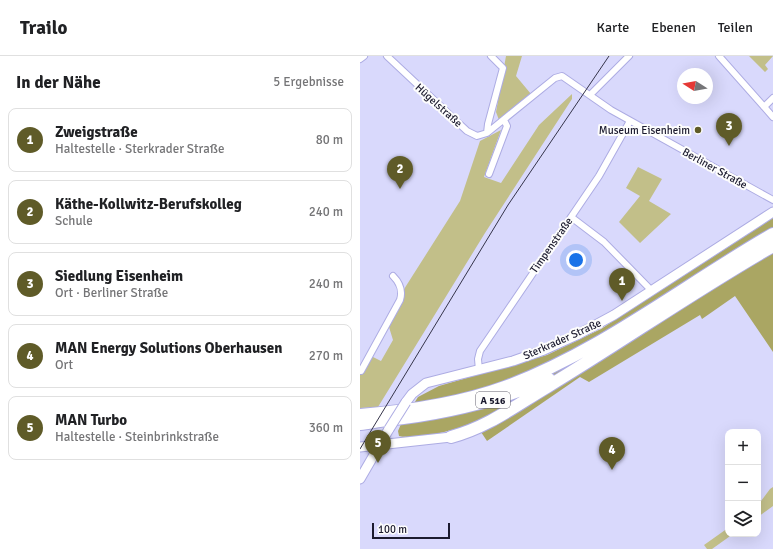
<!DOCTYPE html>
<html lang="de">
<head>
<meta charset="utf-8">
<style>
	body { margin:0; font-family:Signika,sans-serif; background:#f2f2f2; color:#202124 }
	.controls { position:absolute; right:12px; bottom:12px; display:grid; overflow:hidden; border-radius:8px; box-shadow:0 4px 16px #0002 }
	.controls button { width:36px; height:36px; display:grid; place-items:center; padding:0; border:0; border-bottom:1px solid #e0e0e0; background:#fff; color:#202124; font:20px sans-serif }
	.compass { position:absolute; left:317px; top:12px; width:36px; height:36px; border-radius:50%; background:#fff; box-shadow:0 4px 16px #0002; rotate:281deg }
	.scale { position:absolute; left:12px; bottom:10px; width:78px; box-sizing:border-box; padding-left:4px; border:2px solid #1c1b2f; border-top:0; font-size:11px; line-height:14px; white-space:nowrap; color:#1c1b2f; -webkit-text-stroke:3px #fdfdfd; paint-order:stroke }
	.you { position:absolute; left:216px; top:204px; width:14px; height:14px; margin:-10px; border:3px solid #fff; border-radius:50%; background:#1a73e8; box-shadow:0 0 0 6px #1a73e833 }
	.badge { display:grid; place-items:center; width:26px; height:26px; border-radius:50%; background:#5f5b28; color:#fff; font-size:13px; font-weight:700 }
	.pin { position:absolute; translate:-50% -33px; filter:drop-shadow(0 1px 2px #0008) }
	.pin::after { content:''; position:absolute; top:21px; width:14px; height:12px; background:inherit; clip-path:polygon(0 0,100% 0,50% 100%) }
	.list { margin:0; padding:0; list-style:none }
	h2 { display:flex; justify-content:space-between; align-items:center; height:52px; margin:0; padding:0 16px; font-size:17px }
	h2 small { font-size:13px; font-weight:400; color:#757577 }
	.list li { display:grid; grid-template-columns:26px 1fr auto; gap:12px; align-items:center; box-sizing:border-box; height:64px; margin:0 8px 8px; padding:0 8px; border:1px solid #e0e0e0; border-radius:8px }
	.list b { display:block; font-size:15px; white-space:nowrap }
	.list p { margin:0; font-size:13px; white-space:nowrap; color:#757577 }
	.list em { font-size:13px; font-style:normal; color:#757577 }
	.icon { flex:none; width:22px; height:22px; fill:none; stroke:currentColor; stroke-width:2; stroke-linecap:round; stroke-linejoin:round }
	.map { position:relative; flex:none; width:413px; height:493px; overflow:hidden }
	header { display:flex; align-items:center; gap:24px; box-sizing:border-box; height:56px; padding:0 20px; background:#fff; border-bottom:1px solid #e0e0e0 }
	header strong { font-size:19px }
	nav { display:flex; gap:22px; margin-inline-start:auto; font-size:14px }
	main { display:flex }
	aside { flex:1; background:#fff }
	.map>svg:first-child { display:block }
	.green { fill:#c2bf89 }
	.forest { fill:#aaa663 }
	.lines { fill:none; stroke-linecap:round; stroke-linejoin:round }
	.street-casing { stroke:#adace3; stroke-width:8 }
	.secondary-casing { stroke:#adace3; stroke-width:11 }
	.highway-casing { stroke:#adace3; stroke-width:14 }
	.street { stroke:#fff; stroke-width:6 }
	.secondary { stroke:#fff; stroke-width:9 }
	.highway { stroke:#fff; stroke-width:12 }
	.tram { stroke:#35344a; stroke-width:1 }
	.secondary-bridge-casing { stroke:#adace3; stroke-width:11; stroke-linecap:butt }
	.secondary-bridge { stroke:#fff; stroke-width:9 }
	.poi-dot { fill:#5f5b28; stroke:#fdfdfd; stroke-width:1.5 }
	.labels { text-anchor:middle; stroke-width:4; stroke-linejoin:round; paint-order:stroke }
	.shield { fill:#fdfdfd; stroke:#605f6d; stroke-width:1 }
	.shield-label { font-size:10px; font-weight:bold; fill:#1c1b2f }
	.street-label { font-size:11px; fill:#1c1b2f; stroke:#fdfdfd }
	.poi-label { font-size:11px; fill:#1c1b2f; stroke:#fdfdfd; text-anchor:end }
</style>
</head>
<body>
<header>
<strong>Trailo</strong>
<nav><a>Karte</a><a>Ebenen</a><a>Teilen</a></nav>
</header>
<main>
<aside>
<h2>In der Nähe<small>5 Ergebnisse</small></h2>
<ul class="list">
<li><span class="badge">1</span><div><b>Zweigstraße</b><p>Haltestelle · Sterkrader Straße</p></div><em>80 m</em></li>
<li><span class="badge">2</span><div><b>Käthe-Kollwitz-Berufskolleg</b><p>Schule</p></div><em>240 m</em></li>
<li><span class="badge">3</span><div><b>Siedlung Eisenheim</b><p>Ort · Berliner Straße</p></div><em>240 m</em></li>
<li><span class="badge">4</span><div><b>MAN Energy Solutions Oberhausen</b><p>Ort</p></div><em>270 m</em></li>
<li><span class="badge">5</span><div><b>MAN Turbo</b><p>Haltestelle · Steinbrinkstraße</p></div><em>360 m</em></li>
</ul>
</aside>
<div class="map">
<svg width="413" height="493" viewBox="0 0 413 493">
	<rect width="100%" height="100%" fill="#d9d9fc"/>
	<!-- green -->
	<path class="green" d="M 146,0 L 162,0 L 156,20 L 171,38 L 139,64 L 136,56 Z
		M 389,0 L 413,0 L 405,9 L 408,13 L 405,16 Z
		M 212,38 L 212,43 L 125,177 L 18,351 L 0,352 L 0,315 L 9,299 L 21,305 L 33,284 L 29,271 L 29,260 L 46,230 L 100,145 L 120,85 L 141,74 L 124,121 L 141,127 L 179,69 Z
		M 278,111 L 302,123 L 289,145 L 311,158 L 280,187 L 259,166 L 280,140 L 266,132 Z
		M 413,431 L 413,450 L 398,461 L 398,449 L 410,433 Z
		M 368,472 L 368,478 L 373,478 L 352,493 L 347,493 L 344,489 Z"/>
	<!-- forest -->
	<path class="forest" d="M 413,162 L 413,296 L 375,240 L 342,263 L 340,259 L 229,326 L 220,321 L 127,385 L 115,367 C 96,373 58,385 39,380 L 38,375 L 41,368 L 58,341 L 79,330 L 187,299 L 241,273 Z"/>
	<g class="lines">
		<defs>
			<path id="street" d="M 27,0 L 107,75 L 117,80 L 127,77 L 195,22 L 202,20 L 251,54 L 413,144
				M 359,0 L 413,61
				M 0,3 L 4,0
				M 230,39 L 269,0
				M 404,51 L 413,42
				M 127,77 L 128,68 L 143,12 L 131,0
				M 129,118 L 147,70 L 144,64
				M 211,161 L 244,186 L 291,234
				M 119,314 L 118,303 L 120,295 L 239,120 L 270,65
				M 0,315 L 1,315 L 40,244 C 43,234 40,227 33,220"/>
			<path id="secondary" d="M 46,346 L 52,338 L 66,327 L 153,305 L 184,294 L 217,279 L 254,259 L 413,156
				M 0,391 L 91,381
				M 0,423 L 29,373"/>
			<path id="highway" d="M 0,359 C 49,355 99,348 145,331 C 242,295 324,229 413,178
				M 0,368 C 9,367 18,365 27,364 C 84,358 136,346 189,323
				M 91,381 C 128,371 155,350 187,331 C 263,285 336,234 413,190"/>
		</defs>
		<!-- street casing -->
		<use href="#street" class="street-casing"/>
		<!-- secondary casing -->
		<use href="#secondary" class="secondary-casing"/>
		<!-- highway casing -->
		<use href="#highway" class="highway-casing"/>
		<!-- street -->
		<use href="#street" class="street"/>
		<!-- secondary -->
		<use href="#secondary" class="secondary"/>
		<!-- highway -->
		<use href="#highway" class="highway"/>
		<!-- tram -->
		<path class="tram" d="M 0,393 L 148,149 L 249,0"/>
		<defs>
			<path id="secondary-bridge" d="M 29,373 L 46,346"/>
		</defs>
		<!-- secondary-bridge casing -->
		<use href="#secondary-bridge" class="secondary-bridge-casing"/>
		<!-- secondary-bridge -->
		<use href="#secondary-bridge" class="secondary-bridge"/>
	</g>
	<!-- markers -->
	<circle class="poi-dot" cx="338" cy="74" r="4"/>
	<g class="labels">
		<!-- shield labels -->
		<rect class="shield" x="116" y="336" width="34" height="16" rx="3"/>
		<g class="shield-label">
			<text x="133" y="348">A 516</text>
		</g>
		<!-- street labels -->
		<g class="street-label">
			<text transform="translate(79 49) rotate(42)" y="4">Hügelstraße</text>
			<text transform="translate(355 112) rotate(29)" y="4">Berliner Straße</text>
			<text transform="translate(191 189) rotate(-55)" y="4">Timpenstraße</text>
			<text transform="translate(202 283) rotate(-24)" y="4">Sterkrader Straße</text>
		</g>
		<!-- poi labels -->
		<g class="poi-label">
			<text x="330" y="78">Museum Eisenheim</text>
		</g>
	</g>
</svg>
<div class="controls">
<button>+</button>
<button>−</button>
<button><svg class="icon" aria-label="layers" viewBox="0 0 24 24"><path d="M12 4l9 5-9 5-9-5zM3 14l9 5 9-5"/></svg></button>
</div>
<svg class="compass" viewBox="-18 -18 36 36"><path d="M0-13l5 13h-10z" fill="#e53935"/><path d="M0 13l5-13h-10z" fill="#757577"/></svg>
<div class="scale">100 m</div>
<div class="you"></div>
<div class="pin badge" style="left:262px;top:245px">1</div>
<div class="pin badge" style="left:40px;top:133px">2</div>
<div class="pin badge" style="left:369px;top:90px">3</div>
<div class="pin badge" style="left:252px;top:414px">4</div>
<div class="pin badge" style="left:18px;top:407px">5</div>
</div>
</main>
</body>
</html>
